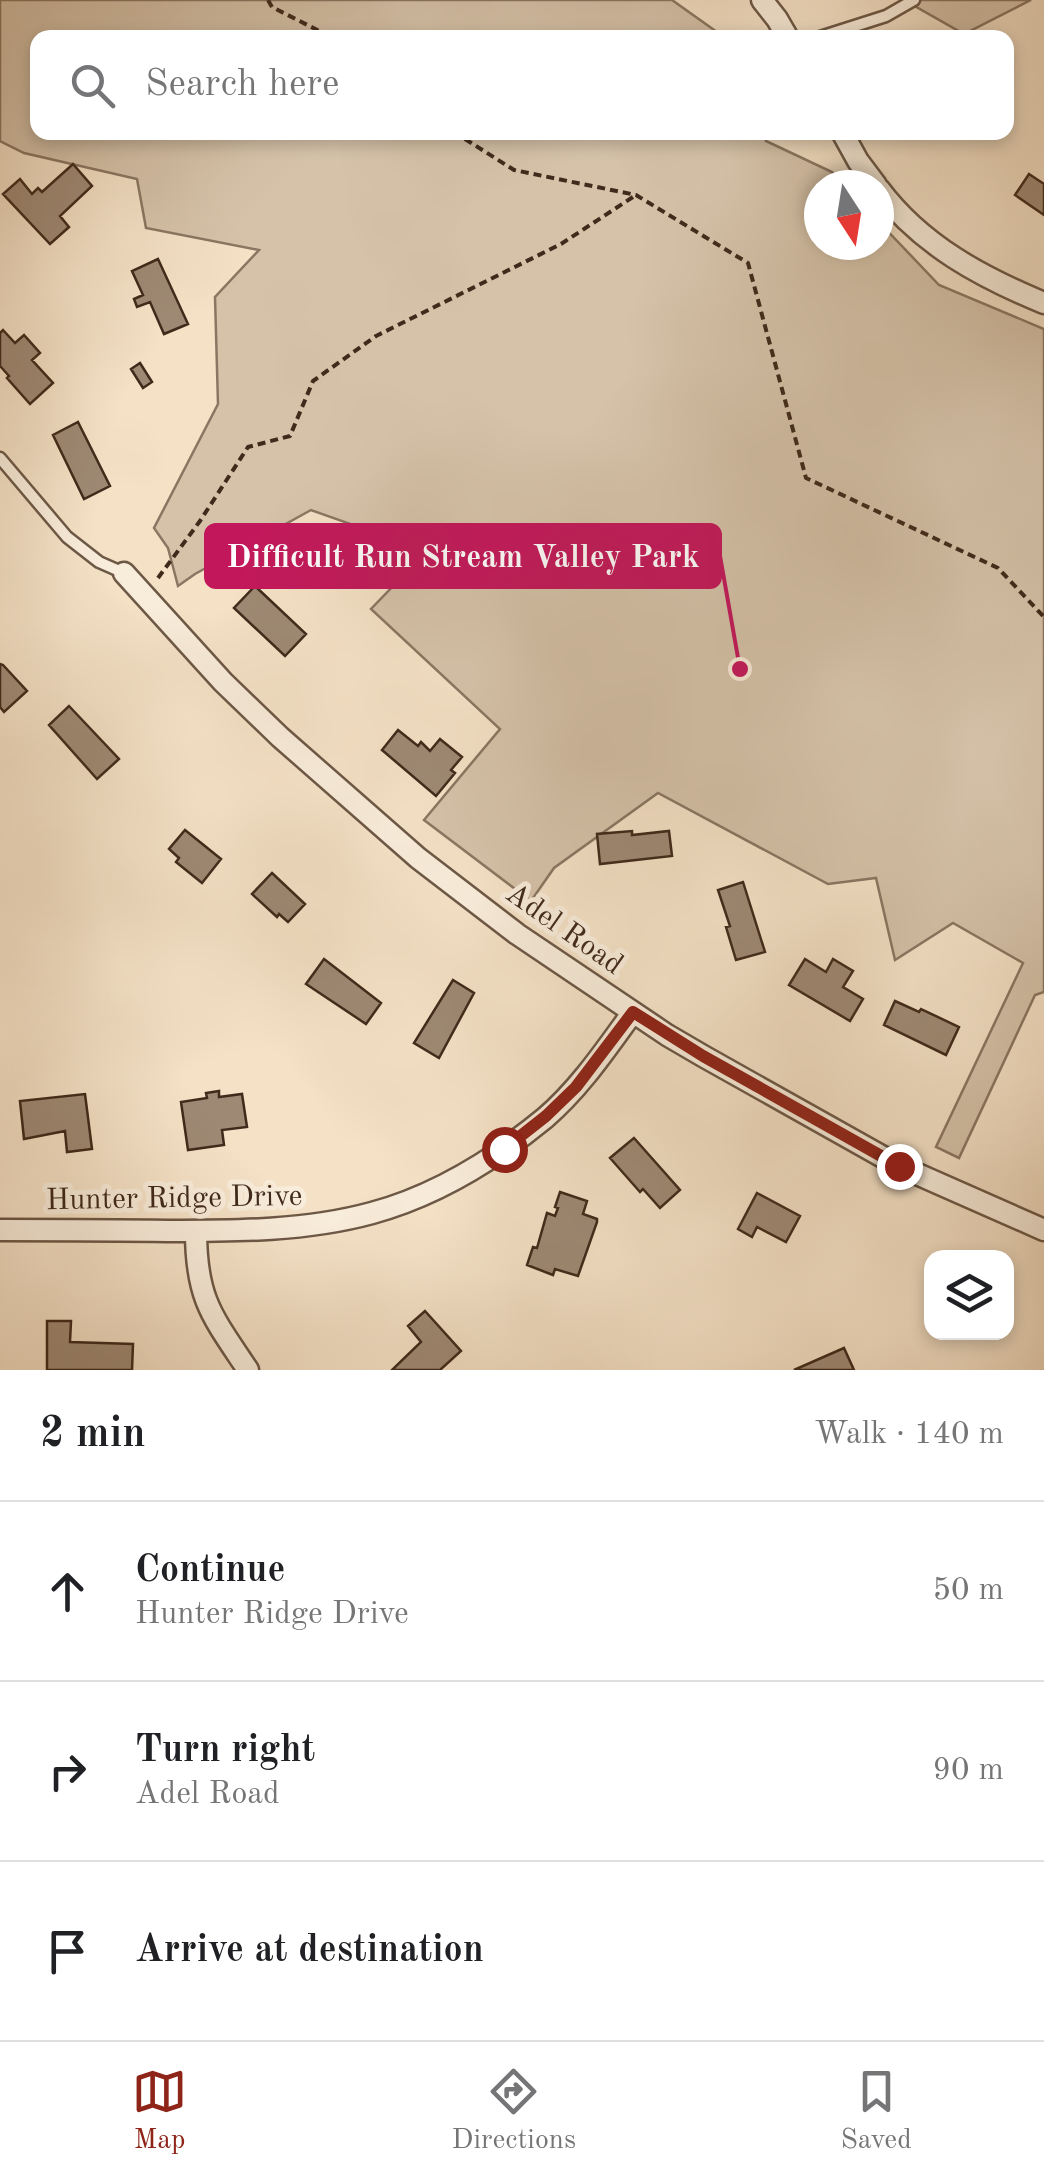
<!DOCTYPE html>
<html lang="en">
<head>
<meta charset="utf-8">
<style>
	body { margin:0; font-family:"Old Standard TT",serif; background:#f2f2f2; color:#202124 }
	.controls { position:absolute; right:30px; bottom:30px; display:grid; overflow:hidden; border-radius:20px; box-shadow:0 5px 15px #0003 }
	.controls button { width:90px; height:90px; display:grid; place-items:center; padding:0; border:0; border-bottom:2px solid #e0e0e0; background:#fff; color:#202124; font:50px sans-serif }
	.compass { position:absolute; left:804px; top:170px; width:90px; height:90px; border-radius:50%; background:#fff; box-shadow:0 5px 15px #0003; rotate:168deg }
	.stop { position:absolute; width:30px; height:30px; margin:-22px; border:8px solid #8f2418; border-radius:50%; background:#fff }
	.stop.end { background:#8f2418; border-color:#fff; box-shadow:0 2px 10px #0008 }
	.list { margin:0; padding:0; list-style:none }
	h2 { display:flex; justify-content:space-between; align-items:center; height:130px; margin:0; padding:0 40px; font-size:42px }
	h2 small { font-size:32px; font-weight:400; color:#757577 }
	.list li { display:grid; grid-template-columns:65px 1fr auto; gap:30px; align-items:center; box-sizing:border-box; height:180px; padding:0 40px; border-top:2px solid #e0e0e0 }
	.list b { display:block; font-size:38px; white-space:nowrap }
	.list p { margin:0; font-size:32px; white-space:nowrap; color:#757577 }
	.list em { font-size:32px; font-style:normal; color:#757577 }
	.icon { flex:none; width:55px; height:55px; fill:none; stroke:currentColor; stroke-width:2; stroke-linecap:round; stroke-linejoin:round }
	.map { position:relative; flex:none; width:1044px; height:1370px; overflow:hidden }
	.search { position:absolute; background:#fff; box-shadow:0 5px 15px #0003; left:30px; right:30px; top:30px; height:110px; display:flex; align-items:center; gap:25px; box-sizing:border-box; padding:0 35px; border-radius:20px; color:#757577; font-size:38px }
	.sheet { height:670px; background:#fff }
	nav { display:flex; justify-content:space-around; align-items:center; box-sizing:border-box; height:140px; border-top:2px solid #e0e0e0; background:#fff; font-size:28px; color:#757577 }
	nav a { display:grid; justify-items:center; gap:5px }
	nav .on { color:#8f2418 }
	.map>svg:first-child { display:block }
	.green { fill:#d5c2a9; stroke:#8a7662; stroke-width:2.5 }
	.building { fill:#9e8974; stroke:#402a1b; stroke-width:2.5 }
	.lines { fill:none; stroke-linecap:round; stroke-linejoin:round }
	.lane-casing { stroke:#6d5846; stroke-width:15 }
	.street-casing { stroke:#6d5846; stroke-width:25 }
	.path { stroke:#402a1b; stroke-width:4; stroke-dasharray:8 5; stroke-linecap:butt }
	.lane { stroke:#f8ecda; stroke-width:10 }
	.street { stroke:#f8ecda; stroke-width:20 }
	.route { stroke:#8f2418; stroke-width:12 }
	.labels { text-anchor:middle; stroke-width:10; stroke-linejoin:round; paint-order:stroke }
	.street-label { font-size:30px; fill:#402a1b; stroke:#f8ecda }
	.leader { fill:none; stroke:#c2185b; stroke-width:4 }
	.callout-dot { fill:#c2185b; stroke:#f8ecda; stroke-width:4 }
	.callout { fill:#c2185b; stroke:#c2185b; stroke-width:4 }
	.callout-label { font-size:32px; text-anchor:middle; font-weight:bold; fill:#fff }
</style>
</head>
<body>
<div class="map">
<svg width="1044" height="1370" viewBox="0 0 1044 1370">
	<rect width="100%" height="100%" fill="#f4e1c6"/>
	<filter id="stains"><feTurbulence type="fractalNoise" baseFrequency=".002" numOctaves="4"/><feColorMatrix values="0 0 0 0 .2 0 0 0 0 .09 0 0 0 0 .02 0 0 0 .5 -.17"/></filter>
	<radialGradient id="worn" r=".72"><stop offset=".6" stop-color="#630" stop-opacity="0"/><stop offset="1" stop-color="#630" stop-opacity=".3"/></radialGradient>
	<!-- green -->
	<path class="green" d="M 0,0 L 672,0 L 724,37 L 38,38 L 38,132 L 763,133 L 766,141 L 832,172 L 844,185 L 819,185 L 819,245 L 879,245 L 879,222 L 939,285 L 1044,329 L 1044,992 L 1035,995 L 959,1158 L 936,1147 L 1023,963 L 953,923 L 895,960 L 876,878 L 828,884 L 658,793 L 554,868 L 531,901 L 424,820 L 500,729 L 371,609 L 427,551 L 311,510 L 195,574 L 178,586 L 168,548 L 154,528 L 218,404 L 215,297 L 259,250 L 146,228 L 137,179 L 24,153 L 0,141 Z
		M 904,0 L 1031,0 L 964,34 Z"/>
	<!-- building -->
	<path class="building" d="M 73,164 L 92,186 L 60,216 L 69,227 L 50,244 L 3,194 L 20,179 L 32,194 L 38,188 L 42,192 Z
		M 1029,174 L 1044,184 L 1044,215 L 1015,195 Z
		M 158,259 L 188,324 L 164,334 L 150,302 L 137,307 L 134,299 L 143,295 L 132,271 Z
		M 3,330 L 15,343 L 24,335 L 40,353 L 32,360 L 53,383 L 30,404 L 7,378 L 9,376 L 0,366 L 0,333 Z
		M 140,363 L 152,382 L 143,388 L 131,369 Z
		M 78,422 L 110,486 L 84,499 L 53,435 Z
		M 255,586 L 306,634 L 285,656 L 234,608 Z
		M 0,664 L 3,665 L 27,691 L 4,712 L 0,707 Z
		M 69,706 L 119,759 L 97,779 L 49,725 Z
		M 398,730 L 418,746 L 421,742 L 430,751 L 440,739 L 462,757 L 451,770 L 455,773 L 436,796 L 382,750 Z
		M 185,830 L 221,859 L 202,883 L 176,862 L 179,858 L 169,849 Z
		M 632,831 L 632,835 L 669,831 L 672,856 L 600,864 L 597,834 Z
		M 272,873 L 305,904 L 288,922 L 279,914 L 277,917 L 252,894 Z
		M 743,882 L 765,952 L 736,960 L 726,927 L 730,926 L 718,890 Z
		M 324,959 L 381,1003 L 366,1024 L 306,984 Z
		M 805,959 L 826,972 L 833,959 L 853,971 L 843,987 L 863,999 L 850,1021 L 789,985 Z
		M 453,980 L 474,993 L 439,1058 L 414,1043 Z
		M 895,1001 L 919,1012 L 921,1009 L 959,1027 L 946,1055 L 884,1025 Z
		M 219,1091 L 219,1097 L 242,1094 L 247,1127 L 222,1130 L 224,1145 L 188,1150 L 181,1102 L 207,1098 L 206,1093 Z
		M 85,1094 L 92,1149 L 67,1152 L 65,1131 L 24,1139 L 20,1101 Z
		M 634,1138 L 680,1190 L 660,1208 L 643,1189 L 640,1192 L 610,1158 Z
		M 560,1192 L 587,1201 L 583,1214 L 597,1219 L 597,1222 L 578,1276 L 555,1269 L 553,1275 L 527,1265 L 533,1247 L 537,1248 L 547,1213 L 555,1216 L 558,1208 L 555,1207 Z
		M 757,1193 L 800,1216 L 786,1242 L 757,1227 L 752,1237 L 738,1229 Z
		M 425,1311 L 461,1351 L 440,1370 L 392,1370 L 421,1342 L 408,1326 Z
		M 47,1321 L 71,1321 L 70,1342 L 133,1344 L 132,1370 L 47,1370 Z
		M 844,1348 L 854,1370 L 794,1370 Z"/>
	<g class="lines">
		<defs>
			<path id="lane" d="M 817,38 L 886,16 L 914,0
				M 0,458 L 67,537 L 99,562 L 124,573"/>
			<path id="street" d="M 762,0 L 777,19 L 788,38
				M 842,132 L 858,161 L 876,185
				M 879,189 C 921,245 981,277 1044,303
				M 124,573 L 223,682 L 280,737 L 418,858 L 517,934 L 667,1035 L 703,1056 L 899,1166 L 1044,1230
				M 0,1230 C 56,1230 112,1230 168,1231 C 237,1231 306,1231 372,1213 C 435,1196 495,1159 545,1118 C 580,1088 606,1049 633,1012
				M 196,1231 C 196,1299 212,1316 248,1370"/>
		</defs>
		<!-- lane casing -->
		<use href="#lane" class="lane-casing"/>
		<!-- street casing -->
		<use href="#street" class="street-casing"/>
		<!-- path -->
		<path class="path" d="M 268,0 L 272,7 L 333,38
			M 454,132 L 514,170 L 636,195 L 748,263 L 806,478 L 998,568 L 1044,617
			M 158,578 L 200,521 L 248,447 L 290,436 L 313,381 L 376,336 L 561,244 L 636,195"/>
		<!-- lane -->
		<use href="#lane" class="lane"/>
		<!-- street -->
		<use href="#street" class="street"/>
	</g>
	<g class="lines">
		<!-- route -->
		<path class="route" d="M 504,1149 L 546,1116 L 576,1087 L 633,1012 L 703,1056 L 899,1166"/>
	</g>
	<g class="labels">
		<!-- street labels -->
		<g class="street-label">
			<text transform="translate(565 928) rotate(35)" y="10">Adel Road</text>
			<text transform="translate(174 1197) rotate(-1)" y="10">Hunter Ridge Drive</text>
		</g>
	</g>
	<!-- callouts -->
	<path class="leader" d="M740 669L720 556"/>
	<circle class="callout-dot" cx="740" cy="669" r="10"/>
	<rect class="callout" x="206" y="525" width="514" height="62" rx="10"/>
	<g class="callout-label">
		<text x="463" y="567">Difficult Run Stream Valley Park</text>
	</g>
	<rect width="100%" height="100%" filter="url(#stains)"/>
	<rect width="100%" height="100%" fill="url(#worn)"/>
</svg>
<div class="controls">
<button><svg class="icon" aria-label="layers" viewBox="0 0 24 24"><path d="M12 4l9 5-9 5-9-5zM3 14l9 5 9-5"/></svg></button>
</div>
<svg class="compass" viewBox="-18 -18 36 36"><path d="M0-13l5 13h-10z" fill="#e53935"/><path d="M0 13l5-13h-10z" fill="#757577"/></svg>
<div class="stop" style="left:504px;top:1149px"></div>
<div class="stop end" style="left:899px;top:1166px"></div>
<div class="search"><svg class="icon" aria-label="search" viewBox="0 0 24 24"><circle cx="10" cy="10" r="6"/><path d="M15 15l6 6"/></svg>Search here</div>
</div>
<section class="sheet">
<h2>2 min<small>Walk · 140 m</small></h2>
<ul class="list">
<li><svg class="icon" aria-label="ahead" viewBox="0 0 24 24"><path d="M12 20V5M6 11l6-6 6 6"/></svg><div><b>Continue</b><p>Hunter Ridge Drive</p></div><em>50 m</em></li>
<li><svg class="icon" aria-label="right" viewBox="0 0 24 24"><path d="M7 20v-9h11M14 6l5 5-5 5"/></svg><div><b>Turn right</b><p>Adel Road</p></div><em>90 m</em></li>
<li><svg class="icon" aria-label="arrive" viewBox="0 0 24 24"><path d="M6 21V4h12l-3 4 3 4H6"/></svg><div><b>Arrive at destination</b></div></li>
</ul>
</section>
<nav>
<a class="on"><svg class="icon" aria-label="map" viewBox="0 0 24 24"><path d="M3 6l6-2 6 2 6-2v14l-6 2-6-2-6 2zM9 4v14M15 6v14"/></svg>Map</a>
<a><svg class="icon" aria-label="directions" viewBox="0 0 24 24"><path d="M12 3l9 9-9 9-9-9zM9 14v-3h6M13 9l2 2-2 2"/></svg>Directions</a>
<a><svg class="icon" aria-label="saved" viewBox="0 0 24 24"><path d="M7 4h10v16l-5-4-5 4z"/></svg>Saved</a>
</nav>
</body>
</html>
